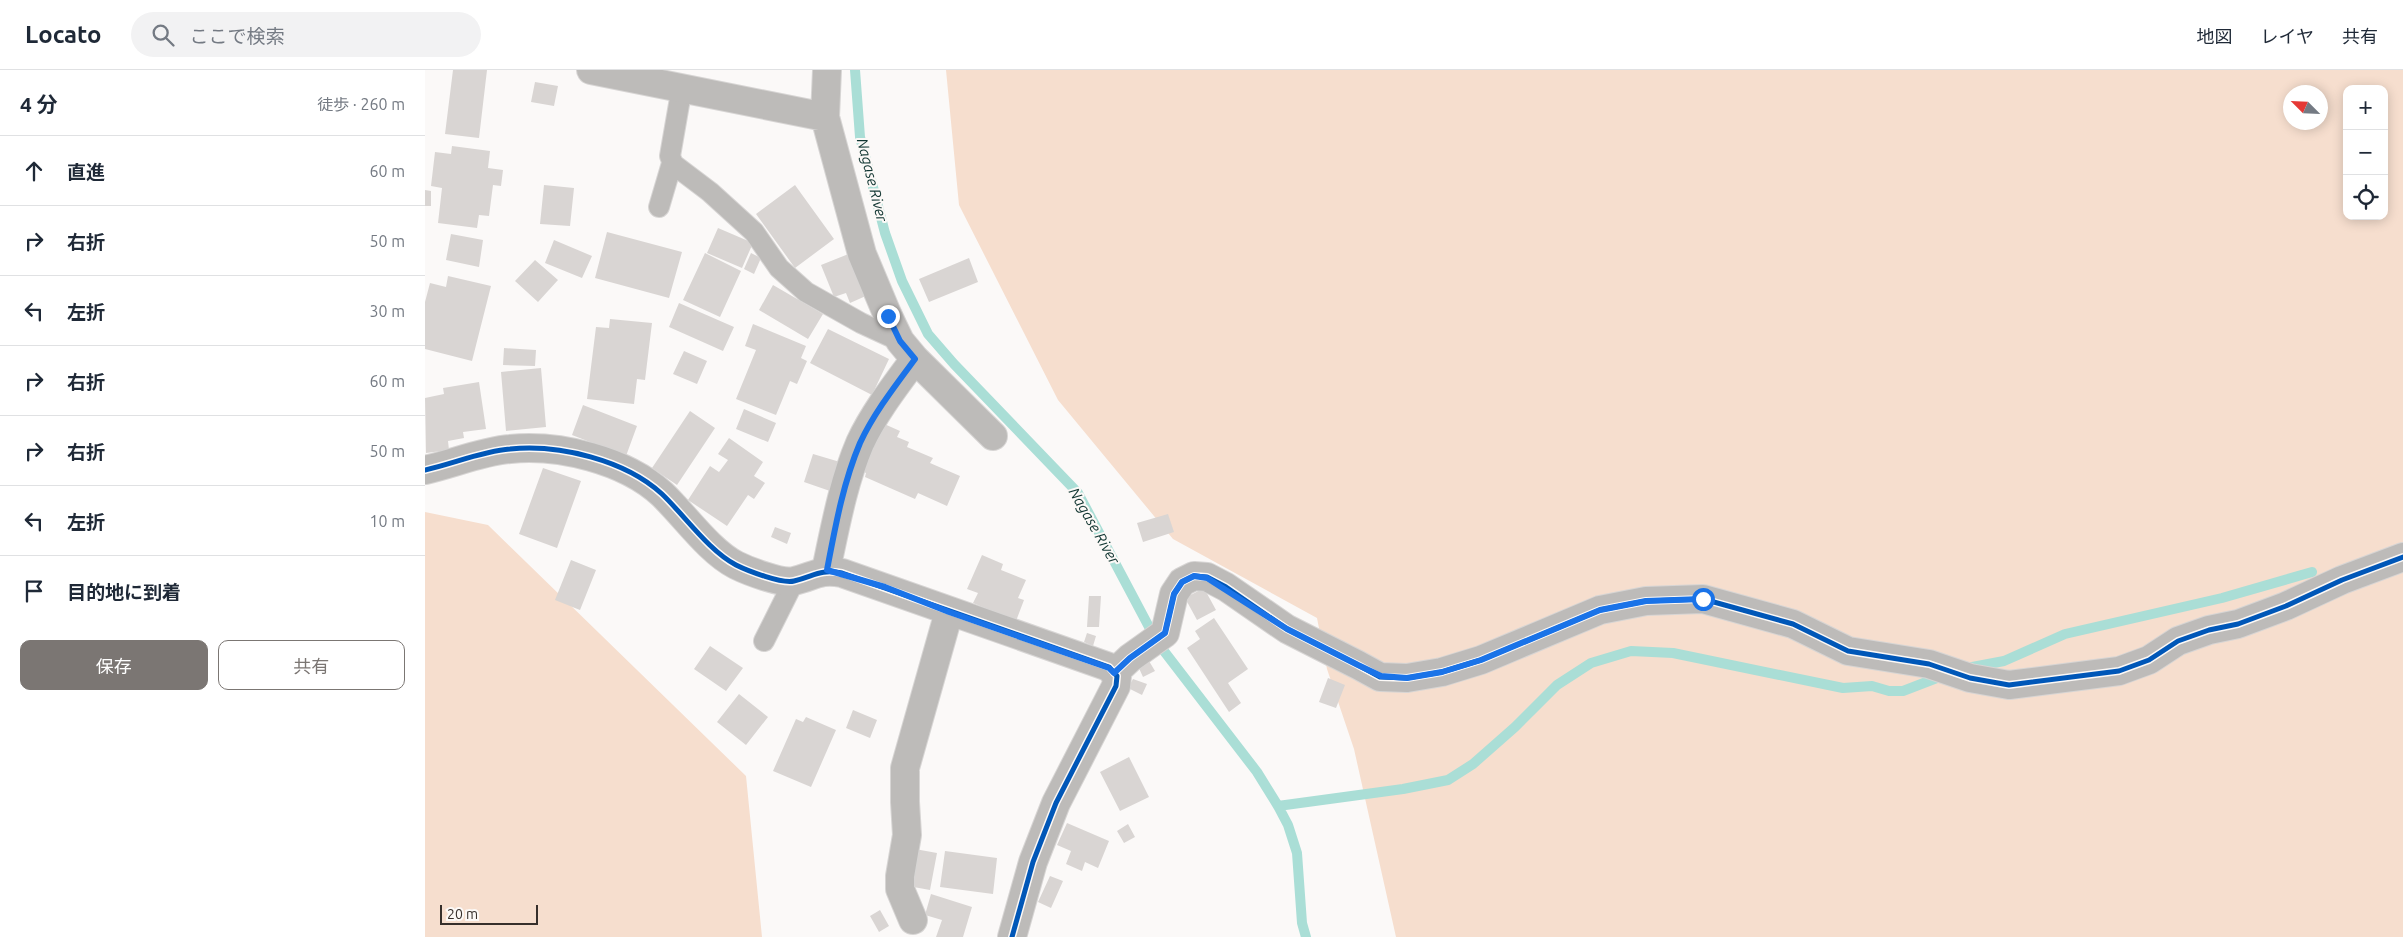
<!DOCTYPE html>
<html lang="ja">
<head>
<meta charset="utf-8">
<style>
	body { margin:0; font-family:Ubuntu,"Noto Sans JP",sans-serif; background:#f2f2f3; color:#1f2937 }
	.controls { position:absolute; right:15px; top:15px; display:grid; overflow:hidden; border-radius:10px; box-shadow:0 2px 12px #0003 }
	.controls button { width:45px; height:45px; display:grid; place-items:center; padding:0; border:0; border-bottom:1px solid #e0e1e3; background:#fff; color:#1f2937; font:25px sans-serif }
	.compass { position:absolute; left:1858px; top:15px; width:45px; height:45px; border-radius:50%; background:#fff; box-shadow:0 2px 12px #0003; rotate:294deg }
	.scale { position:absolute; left:15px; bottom:12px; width:98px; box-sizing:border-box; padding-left:5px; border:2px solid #362f2b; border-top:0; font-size:14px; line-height:18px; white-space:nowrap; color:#362f2b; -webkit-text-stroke:4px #fcf9f7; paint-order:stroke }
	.stop { position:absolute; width:15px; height:15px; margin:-11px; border:4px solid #1a73e8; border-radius:50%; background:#fff }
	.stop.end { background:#1a73e8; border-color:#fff; box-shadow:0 1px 5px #0008 }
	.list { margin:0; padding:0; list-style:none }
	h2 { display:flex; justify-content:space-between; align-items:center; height:65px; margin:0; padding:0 20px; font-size:21px }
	h2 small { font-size:16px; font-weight:400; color:#747a83 }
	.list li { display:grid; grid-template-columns:32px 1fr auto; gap:15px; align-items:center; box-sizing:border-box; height:70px; padding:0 20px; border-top:1px solid #e0e1e3 }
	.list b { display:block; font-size:19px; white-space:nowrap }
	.list em { font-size:16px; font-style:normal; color:#747a83 }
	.actions { display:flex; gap:10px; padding:15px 20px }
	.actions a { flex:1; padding:11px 0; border:1px solid #7b7673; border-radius:10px; text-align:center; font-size:18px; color:#7b7673 }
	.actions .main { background:#7b7673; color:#fff }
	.icon { flex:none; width:28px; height:28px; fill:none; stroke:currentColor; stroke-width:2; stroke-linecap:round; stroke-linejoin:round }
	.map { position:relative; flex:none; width:1978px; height:867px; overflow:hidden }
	header { display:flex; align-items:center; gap:30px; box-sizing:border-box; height:70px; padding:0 25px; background:#fff; border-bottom:1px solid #e0e1e3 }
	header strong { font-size:24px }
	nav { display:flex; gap:28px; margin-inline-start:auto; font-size:18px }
	.search { width:350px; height:45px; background:#f2f2f3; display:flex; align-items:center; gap:12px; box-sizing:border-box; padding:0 18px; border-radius:28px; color:#747a83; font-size:19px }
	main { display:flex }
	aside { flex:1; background:#fff }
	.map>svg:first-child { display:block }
	.green { fill:#f6dece; fill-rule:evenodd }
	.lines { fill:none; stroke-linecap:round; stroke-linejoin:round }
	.stream { stroke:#aaded6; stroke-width:10 }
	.building { fill:#d9d5d3 }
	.service-casing { stroke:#d7d5d4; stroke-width:22 }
	.minor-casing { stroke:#d7d5d4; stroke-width:30 }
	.service { stroke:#bdbbb9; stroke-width:20 }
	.minor { stroke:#bdbbb9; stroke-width:28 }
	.cycleway-casing { stroke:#fcf9f7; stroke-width:8 }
	.cycleway { stroke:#0057b8; stroke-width:5 }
	.route { stroke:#1a73e8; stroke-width:6 }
	.labels { text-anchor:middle; stroke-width:4; stroke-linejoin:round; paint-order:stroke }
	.water-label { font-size:15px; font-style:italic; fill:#103531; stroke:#fcf9f7 }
</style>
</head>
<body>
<header>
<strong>Locato</strong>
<div class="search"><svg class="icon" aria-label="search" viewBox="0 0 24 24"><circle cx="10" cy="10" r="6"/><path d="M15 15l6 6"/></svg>ここで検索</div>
<nav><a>地図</a><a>レイヤ</a><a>共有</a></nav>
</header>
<main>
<aside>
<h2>4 分<small>徒歩 · 260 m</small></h2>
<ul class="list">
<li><svg class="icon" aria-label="ahead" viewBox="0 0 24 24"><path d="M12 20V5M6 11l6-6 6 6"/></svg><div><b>直進</b></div><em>60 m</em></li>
<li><svg class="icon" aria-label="right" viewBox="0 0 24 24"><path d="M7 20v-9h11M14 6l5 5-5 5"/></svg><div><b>右折</b></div><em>50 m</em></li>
<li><svg class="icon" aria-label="left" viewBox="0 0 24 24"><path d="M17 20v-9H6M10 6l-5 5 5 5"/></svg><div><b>左折</b></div><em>30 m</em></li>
<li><svg class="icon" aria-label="right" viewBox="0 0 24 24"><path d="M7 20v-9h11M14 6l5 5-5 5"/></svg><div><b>右折</b></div><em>60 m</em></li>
<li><svg class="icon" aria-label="right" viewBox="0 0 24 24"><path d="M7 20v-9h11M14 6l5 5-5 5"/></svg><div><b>右折</b></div><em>50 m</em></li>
<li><svg class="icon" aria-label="left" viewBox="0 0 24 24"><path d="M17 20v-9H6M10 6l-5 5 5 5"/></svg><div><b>左折</b></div><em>10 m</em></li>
<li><svg class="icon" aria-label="arrive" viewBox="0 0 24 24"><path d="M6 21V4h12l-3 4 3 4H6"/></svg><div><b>目的地に到着</b></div></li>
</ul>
<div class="actions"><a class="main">保存</a><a>共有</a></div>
</aside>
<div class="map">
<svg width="1978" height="867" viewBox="0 0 1978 867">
	<rect width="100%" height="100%" fill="#fbf9f8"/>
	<!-- green -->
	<path class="green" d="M 521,0 L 1978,0 L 1978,867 L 971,867 L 929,679 L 902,599 L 892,548 L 748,469 L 633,330 L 534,135 ZM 1922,19 L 1959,19 L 1959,146 L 1922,146 ZM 1866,22 L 1896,22 L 1896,52 L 1866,52 Z
		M 0,442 L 63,455 L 321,706 L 337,867 L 0,867 Z"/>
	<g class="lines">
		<!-- stream -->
		<path class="stream" d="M 430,0 L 435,67 L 460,163 L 477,211 L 503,264 L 529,294 L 653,423 L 732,572 L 832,702 L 853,736 L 863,755 L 872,783 L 877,853 L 881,867
			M 1542,598 L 1579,591 L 1640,564 L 1797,528 L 1887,502
			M 853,736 L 978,719 L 1023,710 L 1048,694 L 1090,657 L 1132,615 L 1166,593 L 1206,581 L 1248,583 L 1418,618 L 1447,616 L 1464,621 L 1478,621 L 1517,606"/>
	</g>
	<!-- building -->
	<path class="building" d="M 28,0 L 62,0 L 54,68 L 20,64 Z
		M 110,12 L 133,16 L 129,36 L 106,32 Z
		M 27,76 L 65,81 L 63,98 L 78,100 L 76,116 L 68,115 L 64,146 L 54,145 L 52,158 L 13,153 L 17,118 L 6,116 L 10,82 L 26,84 Z
		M 119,115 L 149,118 L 145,156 L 115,154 Z
		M 370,115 L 409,169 L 370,198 L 331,144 Z
		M 0,120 L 6,121 L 6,136 L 0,136 Z
		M 293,158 L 328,173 L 317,198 L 282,183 Z
		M 182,162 L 257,182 L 244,228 L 170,208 Z
		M 26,164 L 58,170 L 54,197 L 21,190 Z
		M 129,170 L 167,186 L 157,208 L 120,193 Z
		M 280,183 L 316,201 L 295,247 L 258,230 Z
		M 326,183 L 336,188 L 329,204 L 319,199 Z
		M 426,183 L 443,225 L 425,233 L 421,223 L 409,227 L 396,195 Z
		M 544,188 L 553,212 L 504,232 L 494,209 Z
		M 110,190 L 133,210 L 113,232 L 90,211 Z
		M 23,206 L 66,216 L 47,291 L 0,279 L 0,232 L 5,213 L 21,217 Z
		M 348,215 L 398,244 L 383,269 L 334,240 Z
		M 254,233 L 309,257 L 298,281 L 244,257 Z
		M 185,249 L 227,253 L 220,310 L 212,309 L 209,334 L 162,329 L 171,257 L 184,258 Z
		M 328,254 L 381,276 L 376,288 L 382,291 L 372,314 L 365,311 L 351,345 L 311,329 L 331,280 L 320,276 Z
		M 403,259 L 464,289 L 447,325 L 385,293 Z
		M 79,278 L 111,280 L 110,296 L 78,295 Z
		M 259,281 L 282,291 L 272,314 L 248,304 Z
		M 116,298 L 121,357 L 81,361 L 76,302 Z
		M 54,312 L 61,359 L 38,362 L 39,368 L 23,371 L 24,380 L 1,383 L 0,328 L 19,324 L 18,318 Z
		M 158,335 L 212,356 L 201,386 L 147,365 Z
		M 319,339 L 351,353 L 343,372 L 311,359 Z
		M 265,341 L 290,358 L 252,415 L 227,398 Z
		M 457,353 L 475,361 L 472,367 L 484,372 L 482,377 L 508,388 L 505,393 L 535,406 L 522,436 L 493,423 L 490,429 L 440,407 L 441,403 L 434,400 Z
		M 304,368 L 338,392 L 329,406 L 340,413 L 329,429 L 323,425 L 302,456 L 263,430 L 285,396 L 294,402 L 303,390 L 293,384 Z
		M 388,384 L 415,392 L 405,421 L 379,412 Z
		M 118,398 L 156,411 L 132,478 L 94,464 Z
		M 743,444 L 749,462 L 718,472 L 712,453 Z
		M 350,457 L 366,463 L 362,474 L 346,467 Z
		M 557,485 L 578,494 L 576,500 L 601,510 L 593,528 L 599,530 L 591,551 L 548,533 L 553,523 L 542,519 Z
		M 146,490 L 171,500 L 155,540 L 130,530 Z
		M 779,518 L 791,540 L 772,550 L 760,528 Z
		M 664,526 L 676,526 L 674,557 L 662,557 Z
		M 789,548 L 823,599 L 803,613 L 816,633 L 804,642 L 762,578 L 775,569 L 770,561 Z
		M 662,563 L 671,566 L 668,576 L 659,572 Z
		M 285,576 L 318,598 L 301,621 L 269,599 Z
		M 724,591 L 730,601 L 718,607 L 713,596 Z
		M 903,608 L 920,615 L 911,638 L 894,632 Z
		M 708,609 L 722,614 L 717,625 L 703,618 Z
		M 314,624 L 343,647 L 321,675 L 292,652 Z
		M 428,640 L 452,650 L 445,668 L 421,658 Z
		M 381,647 L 411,660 L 386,717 L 348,701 L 371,649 L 378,652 Z
		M 704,687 L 724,727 L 695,741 L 675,702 Z
		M 642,753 L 684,771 L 673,798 L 660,792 L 657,801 L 641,794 L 646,781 L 632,775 Z
		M 703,754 L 710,767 L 699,773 L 692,761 Z
		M 490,779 L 512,783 L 505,820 L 483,816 Z
		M 520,781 L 572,788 L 568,824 L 515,817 Z
		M 625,806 L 638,811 L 626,838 L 613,832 Z
		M 506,824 L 547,837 L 538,867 L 511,867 L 517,850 L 500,845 Z
		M 455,840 L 464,856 L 454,862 L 445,846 Z"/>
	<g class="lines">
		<defs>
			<path id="service" d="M 257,17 L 245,86 L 248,94 L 285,122 L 329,162 L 354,198 L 381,222 L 436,253 L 475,271
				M 234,137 L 247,93
				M 339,571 L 369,511"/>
			<path id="minor" d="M 166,0 L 400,47
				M 402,0 L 400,47 L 437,184 L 463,246 L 475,271 L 490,289 L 568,366
				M 0,400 C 27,394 58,381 85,379 C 134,374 200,390 237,424 C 260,446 284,481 311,495 C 323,501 357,514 369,511 C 390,506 394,499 417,503 L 684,597 L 692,606 L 691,616 L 631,733 L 608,792 L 587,867
				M 401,500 C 410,458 418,413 435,373 C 449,343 470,316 490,289
				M 689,603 L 705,588 L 740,563 L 749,524 L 757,512 L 769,506 L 782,507 L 801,517 L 862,559 L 933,595 L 955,607 L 982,608 L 1017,602 L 1056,590 L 1175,540 L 1221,531 L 1278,529 L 1368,554 L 1423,581 L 1504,594 L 1545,608 L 1584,615 L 1694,601 L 1724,590 L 1753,571 L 1784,560 L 1813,554 L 1861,536 L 1917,510 L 1978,487
				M 488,850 L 475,819 L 475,806 L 482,765 L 480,732 L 480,698 L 524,542"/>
		</defs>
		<!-- service casing -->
		<use href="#service" class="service-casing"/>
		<!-- minor casing -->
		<use href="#minor" class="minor-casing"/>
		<!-- service -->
		<use href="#service" class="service"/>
		<!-- minor -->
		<use href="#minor" class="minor"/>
		<defs>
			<path id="cycleway" d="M 0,400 C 27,394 58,381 85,379 C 134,374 200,390 237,424 C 260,446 284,481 311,495 C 323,501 357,514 369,511 C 390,506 394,499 417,503 L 684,597 L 692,606 L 691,616 L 631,733 L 608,792 L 587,867
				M 689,603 L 705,588 L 740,563 L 749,524 L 757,512 L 769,506 L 782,507 L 801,517 L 862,559 L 933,595 L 955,607 L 982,608 L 1017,602 L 1056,590 L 1175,540 L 1221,531 L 1278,529 L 1368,554 L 1423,581 L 1504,594 L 1545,608 L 1584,615 L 1694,601 L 1724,590 L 1753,571 L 1784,560 L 1813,554 L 1861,536 L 1917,510 L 1978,487"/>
		</defs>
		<!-- cycleway casing -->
		<use href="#cycleway" class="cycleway-casing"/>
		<!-- cycleway -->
		<use href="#cycleway" class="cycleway"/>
	</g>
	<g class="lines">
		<!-- route -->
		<path class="route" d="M 463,246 L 475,271 L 490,289 C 470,316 449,343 435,373 C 418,413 410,458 402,500 L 460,517 L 524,542 L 684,598 L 689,603 L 705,588 L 740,563 L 749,524 L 757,512 L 769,506 L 782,508 L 862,559 L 933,595 L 956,606 L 982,608 L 1017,602 L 1056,590 L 1175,540 L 1221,531 L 1278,529"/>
	</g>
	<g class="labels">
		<!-- water labels -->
		<g class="water-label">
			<text transform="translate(447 110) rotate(76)" y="5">Nagase River</text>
			<text transform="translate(669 456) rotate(60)" y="5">Nagase River</text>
		</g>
	</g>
</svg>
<div class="controls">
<button>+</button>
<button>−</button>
<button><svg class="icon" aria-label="locate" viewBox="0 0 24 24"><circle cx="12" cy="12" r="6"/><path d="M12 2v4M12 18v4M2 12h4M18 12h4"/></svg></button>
</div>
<svg class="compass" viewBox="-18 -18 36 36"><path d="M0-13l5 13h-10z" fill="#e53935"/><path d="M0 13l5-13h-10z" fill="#747a83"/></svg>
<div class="scale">20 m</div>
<div class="stop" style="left:1278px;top:529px"></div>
<div class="stop end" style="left:463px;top:246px"></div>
</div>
</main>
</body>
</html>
